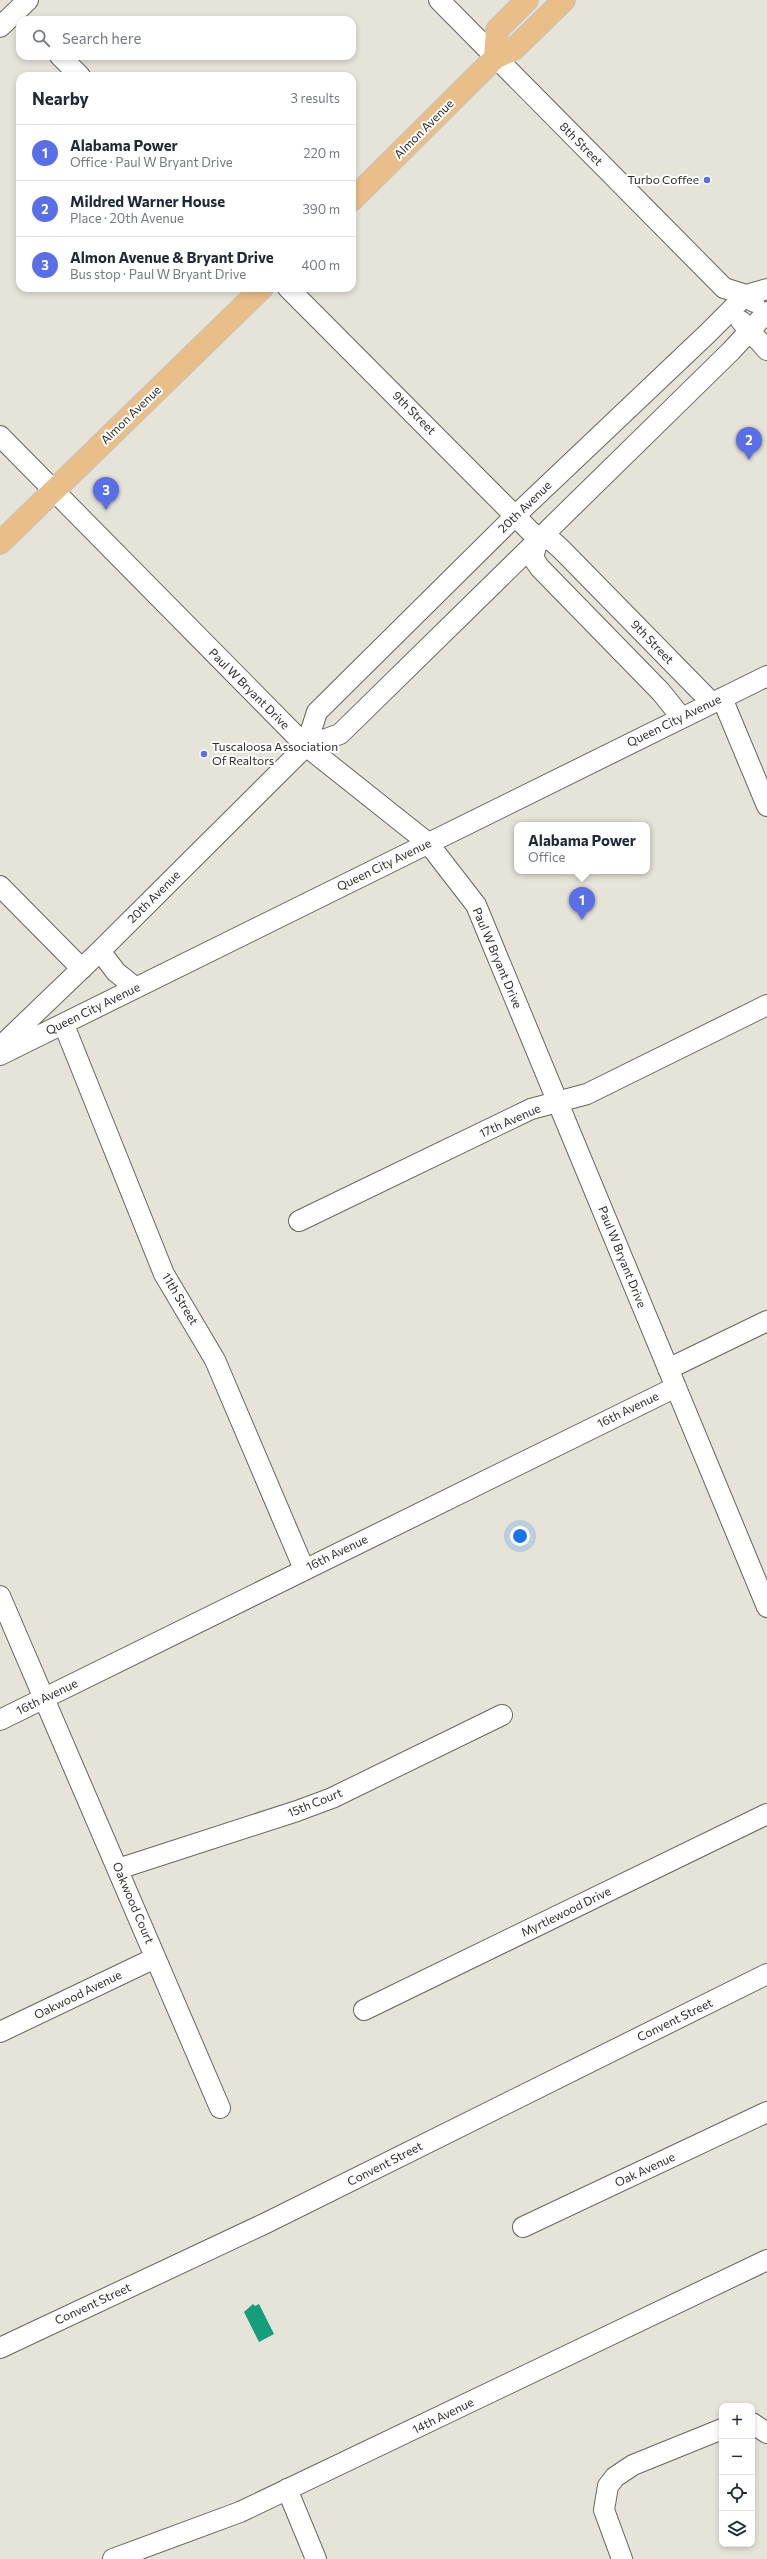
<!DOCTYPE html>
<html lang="en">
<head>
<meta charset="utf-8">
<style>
	body { margin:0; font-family:Commissioner,sans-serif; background:#f2f2f3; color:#1f2937 }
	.controls { position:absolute; right:12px; bottom:12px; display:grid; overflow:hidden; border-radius:8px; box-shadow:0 2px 6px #0003 }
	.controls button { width:36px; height:36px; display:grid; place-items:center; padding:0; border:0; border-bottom:1px solid #e0e1e3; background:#fff; color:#1f2937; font:20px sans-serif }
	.you { position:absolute; left:520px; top:1536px; width:14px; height:14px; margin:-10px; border:3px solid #fff; border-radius:50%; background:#1a73e8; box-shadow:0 0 0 6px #1a73e833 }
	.badge { display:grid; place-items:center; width:26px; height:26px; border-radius:50%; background:#5a6ee5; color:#fff; font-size:13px; font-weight:700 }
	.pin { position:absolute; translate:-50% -33px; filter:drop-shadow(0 1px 2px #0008) }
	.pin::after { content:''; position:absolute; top:21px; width:14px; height:12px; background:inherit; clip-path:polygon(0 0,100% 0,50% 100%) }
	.popup { position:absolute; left:514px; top:822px; width:136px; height:52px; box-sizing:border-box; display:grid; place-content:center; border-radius:8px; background:#fff; filter:drop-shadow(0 1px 3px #0005); font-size:13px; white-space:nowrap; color:#747a83 }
	.popup b { font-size:15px; color:#1f2937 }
	.popup::after { content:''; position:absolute; left:50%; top:100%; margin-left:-8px; border:8px solid transparent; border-top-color:#fff }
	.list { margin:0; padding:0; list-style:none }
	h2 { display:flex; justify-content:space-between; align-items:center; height:52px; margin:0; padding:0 16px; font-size:17px }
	h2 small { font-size:13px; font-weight:400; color:#747a83 }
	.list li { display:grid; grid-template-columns:26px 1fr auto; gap:12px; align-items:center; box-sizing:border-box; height:56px; padding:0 16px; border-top:1px solid #e0e1e3 }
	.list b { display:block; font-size:15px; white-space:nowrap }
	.list p { margin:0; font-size:13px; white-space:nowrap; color:#747a83 }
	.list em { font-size:13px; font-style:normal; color:#747a83 }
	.icon { flex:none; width:22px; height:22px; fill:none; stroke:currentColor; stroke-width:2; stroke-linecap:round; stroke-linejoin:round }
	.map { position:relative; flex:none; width:767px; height:2559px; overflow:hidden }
	.search { position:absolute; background:#fff; box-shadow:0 2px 6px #0003; left:16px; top:16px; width:340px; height:44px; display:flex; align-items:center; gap:10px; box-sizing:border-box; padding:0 14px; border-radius:12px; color:#747a83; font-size:15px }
	.panel { position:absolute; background:#fff; box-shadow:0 2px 6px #0003; left:16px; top:72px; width:340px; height:220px; border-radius:12px }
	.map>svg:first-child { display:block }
	.water { fill:#159d7c }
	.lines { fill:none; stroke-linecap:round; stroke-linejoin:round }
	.minor-casing { stroke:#67665c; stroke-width:22 }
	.major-casing { stroke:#c4c4c3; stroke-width:24 }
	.minor { stroke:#fff; stroke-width:20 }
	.major { stroke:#e9be88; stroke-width:22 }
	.poi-dot { fill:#5a6ee5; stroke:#fff; stroke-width:1.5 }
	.labels { text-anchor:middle; stroke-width:4; stroke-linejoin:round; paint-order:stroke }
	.street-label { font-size:12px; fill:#2d2c28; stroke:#fff }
	.poi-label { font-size:12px; fill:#2d2c28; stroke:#fff; text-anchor:end }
</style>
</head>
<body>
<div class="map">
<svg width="767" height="2559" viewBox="0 0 767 2559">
	<rect width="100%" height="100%" fill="#e6e4d9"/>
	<!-- water -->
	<path class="water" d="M 253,2304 L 255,2306 L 259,2304 L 274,2334 L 259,2342 L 244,2312 Z"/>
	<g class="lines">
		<defs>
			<path id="minor" d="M 439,0 L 724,288 L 746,295 L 754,302
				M 0,27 L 28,0
				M 60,56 L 80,76
				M 288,288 L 538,539 L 551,540 L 562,550 L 712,703
				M 741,321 L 767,350
				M 0,436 L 306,746 L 428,843 L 476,905 L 767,1607
				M 538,539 L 533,558 L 540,568 L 661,692 L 681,717
				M 722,698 L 767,806
				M 306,746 L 317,712 L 516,515 L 708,333 L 746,295 L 767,289
				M 0,886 L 82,969
				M 100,951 L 116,972 L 136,988
				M 64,1025 L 164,1274 L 215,1360 L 304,1569
				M 0,1047 L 100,951 L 306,746 L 340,734 L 731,351 L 767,312
				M 0,1055 L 767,676
				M 299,1221 L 531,1109 L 587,1094 L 767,1005
				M 668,1369 L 767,1321
				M 0,1596 L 220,2108
				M 0,1720 L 676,1387
				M 118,1869 L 297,1811 L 332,1798 L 502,1715
				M 364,2010 L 767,1814
				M 0,2032 L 155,1958
				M 523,2227 L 767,2112
				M 0,2348 L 266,2223 L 767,1974
				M 752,2423 L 767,2433
				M 287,2489 L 316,2559
				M 113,2559 L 240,2512 L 767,2260
				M 622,2559 L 604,2510 L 608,2486 L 615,2477 L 633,2465 L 722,2429"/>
			<path id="major" d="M 495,58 L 497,30 L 527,0
				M 352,200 L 495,58 L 514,49 L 564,0
				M 0,543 L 262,288"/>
		</defs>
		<!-- minor casing -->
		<use href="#minor" class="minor-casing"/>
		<!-- major casing -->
		<use href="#major" class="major-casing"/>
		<!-- minor -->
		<use href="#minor" class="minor"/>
		<!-- major -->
		<use href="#major" class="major"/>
	</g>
	<!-- markers -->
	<g class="poi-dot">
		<circle cx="707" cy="180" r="4"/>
		<circle cx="204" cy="754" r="4"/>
	</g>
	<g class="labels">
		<!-- street labels -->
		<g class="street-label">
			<text transform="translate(424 129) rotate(-45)" y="4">Almon Avenue</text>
			<text transform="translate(581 144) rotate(45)" y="4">8th Street</text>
			<text transform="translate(414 413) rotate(45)" y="4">9th Street</text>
			<text transform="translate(131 415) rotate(-44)" y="4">Almon Avenue</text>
			<text transform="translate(525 507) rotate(-44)" y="4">20th Avenue</text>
			<text transform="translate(652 642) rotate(46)" y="4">9th Street</text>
			<text transform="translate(249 689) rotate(45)" y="4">Paul W Bryant Drive</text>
			<text transform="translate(674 721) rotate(-26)" y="4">Queen City Avenue</text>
			<text transform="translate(384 865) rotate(-26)" y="4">Queen City Avenue</text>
			<text transform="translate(154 897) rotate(-45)" y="4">20th Avenue</text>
			<text transform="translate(497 958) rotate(67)" y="4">Paul W Bryant Drive</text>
			<text transform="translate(93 1009) rotate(-26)" y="4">Queen City Avenue</text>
			<text transform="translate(510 1121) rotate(-24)" y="4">17th Avenue</text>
			<text transform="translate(622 1257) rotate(68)" y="4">Paul W Bryant Drive</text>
			<text transform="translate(180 1299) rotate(59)" y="4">11th Street</text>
			<text transform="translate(628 1410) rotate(-26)" y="4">16th Avenue</text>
			<text transform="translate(337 1553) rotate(-26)" y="4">16th Avenue</text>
			<text transform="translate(47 1697) rotate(-26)" y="4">16th Avenue</text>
			<text transform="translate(315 1803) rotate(-22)" y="4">15th Court</text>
			<text transform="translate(133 1903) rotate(67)" y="4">Oakwood Court</text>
			<text transform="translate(566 1912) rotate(-26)" y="4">Myrtlewood Drive</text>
			<text transform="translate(78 1995) rotate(-26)" y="4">Oakwood Avenue</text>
			<text transform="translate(675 2020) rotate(-26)" y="4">Convent Street</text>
			<text transform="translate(385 2164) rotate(-27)" y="4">Convent Street</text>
			<text transform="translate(645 2170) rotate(-25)" y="4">Oak Avenue</text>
			<text transform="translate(93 2304) rotate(-25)" y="4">Convent Street</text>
			<text transform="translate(443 2416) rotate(-26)" y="4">14th Avenue</text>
		</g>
		<!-- poi labels -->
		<g class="poi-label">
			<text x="699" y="184">Turbo Coffee</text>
			<text x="212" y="751" text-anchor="start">Tuscaloosa Association<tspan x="212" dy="14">Of Realtors</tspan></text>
		</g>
	</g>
</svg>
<div class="controls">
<button>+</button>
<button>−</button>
<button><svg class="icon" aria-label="locate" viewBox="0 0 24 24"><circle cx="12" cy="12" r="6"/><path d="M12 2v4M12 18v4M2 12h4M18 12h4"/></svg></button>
<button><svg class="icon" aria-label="layers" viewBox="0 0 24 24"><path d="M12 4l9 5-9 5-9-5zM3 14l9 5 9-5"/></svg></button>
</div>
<div class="you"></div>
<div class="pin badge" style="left:582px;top:920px">1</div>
<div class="popup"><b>Alabama Power</b>Office</div>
<div class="pin badge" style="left:749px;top:460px">2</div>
<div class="pin badge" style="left:106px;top:510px">3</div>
<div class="search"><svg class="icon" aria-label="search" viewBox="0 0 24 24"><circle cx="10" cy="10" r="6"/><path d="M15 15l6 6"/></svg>Search here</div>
<section class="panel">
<h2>Nearby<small>3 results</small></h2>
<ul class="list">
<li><span class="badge">1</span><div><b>Alabama Power</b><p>Office · Paul W Bryant Drive</p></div><em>220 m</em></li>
<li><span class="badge">2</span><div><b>Mildred Warner House</b><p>Place · 20th Avenue</p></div><em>390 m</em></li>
<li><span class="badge">3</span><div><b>Almon Avenue &amp; Bryant Drive</b><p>Bus stop · Paul W Bryant Drive</p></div><em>400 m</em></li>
</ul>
</section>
</div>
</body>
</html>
